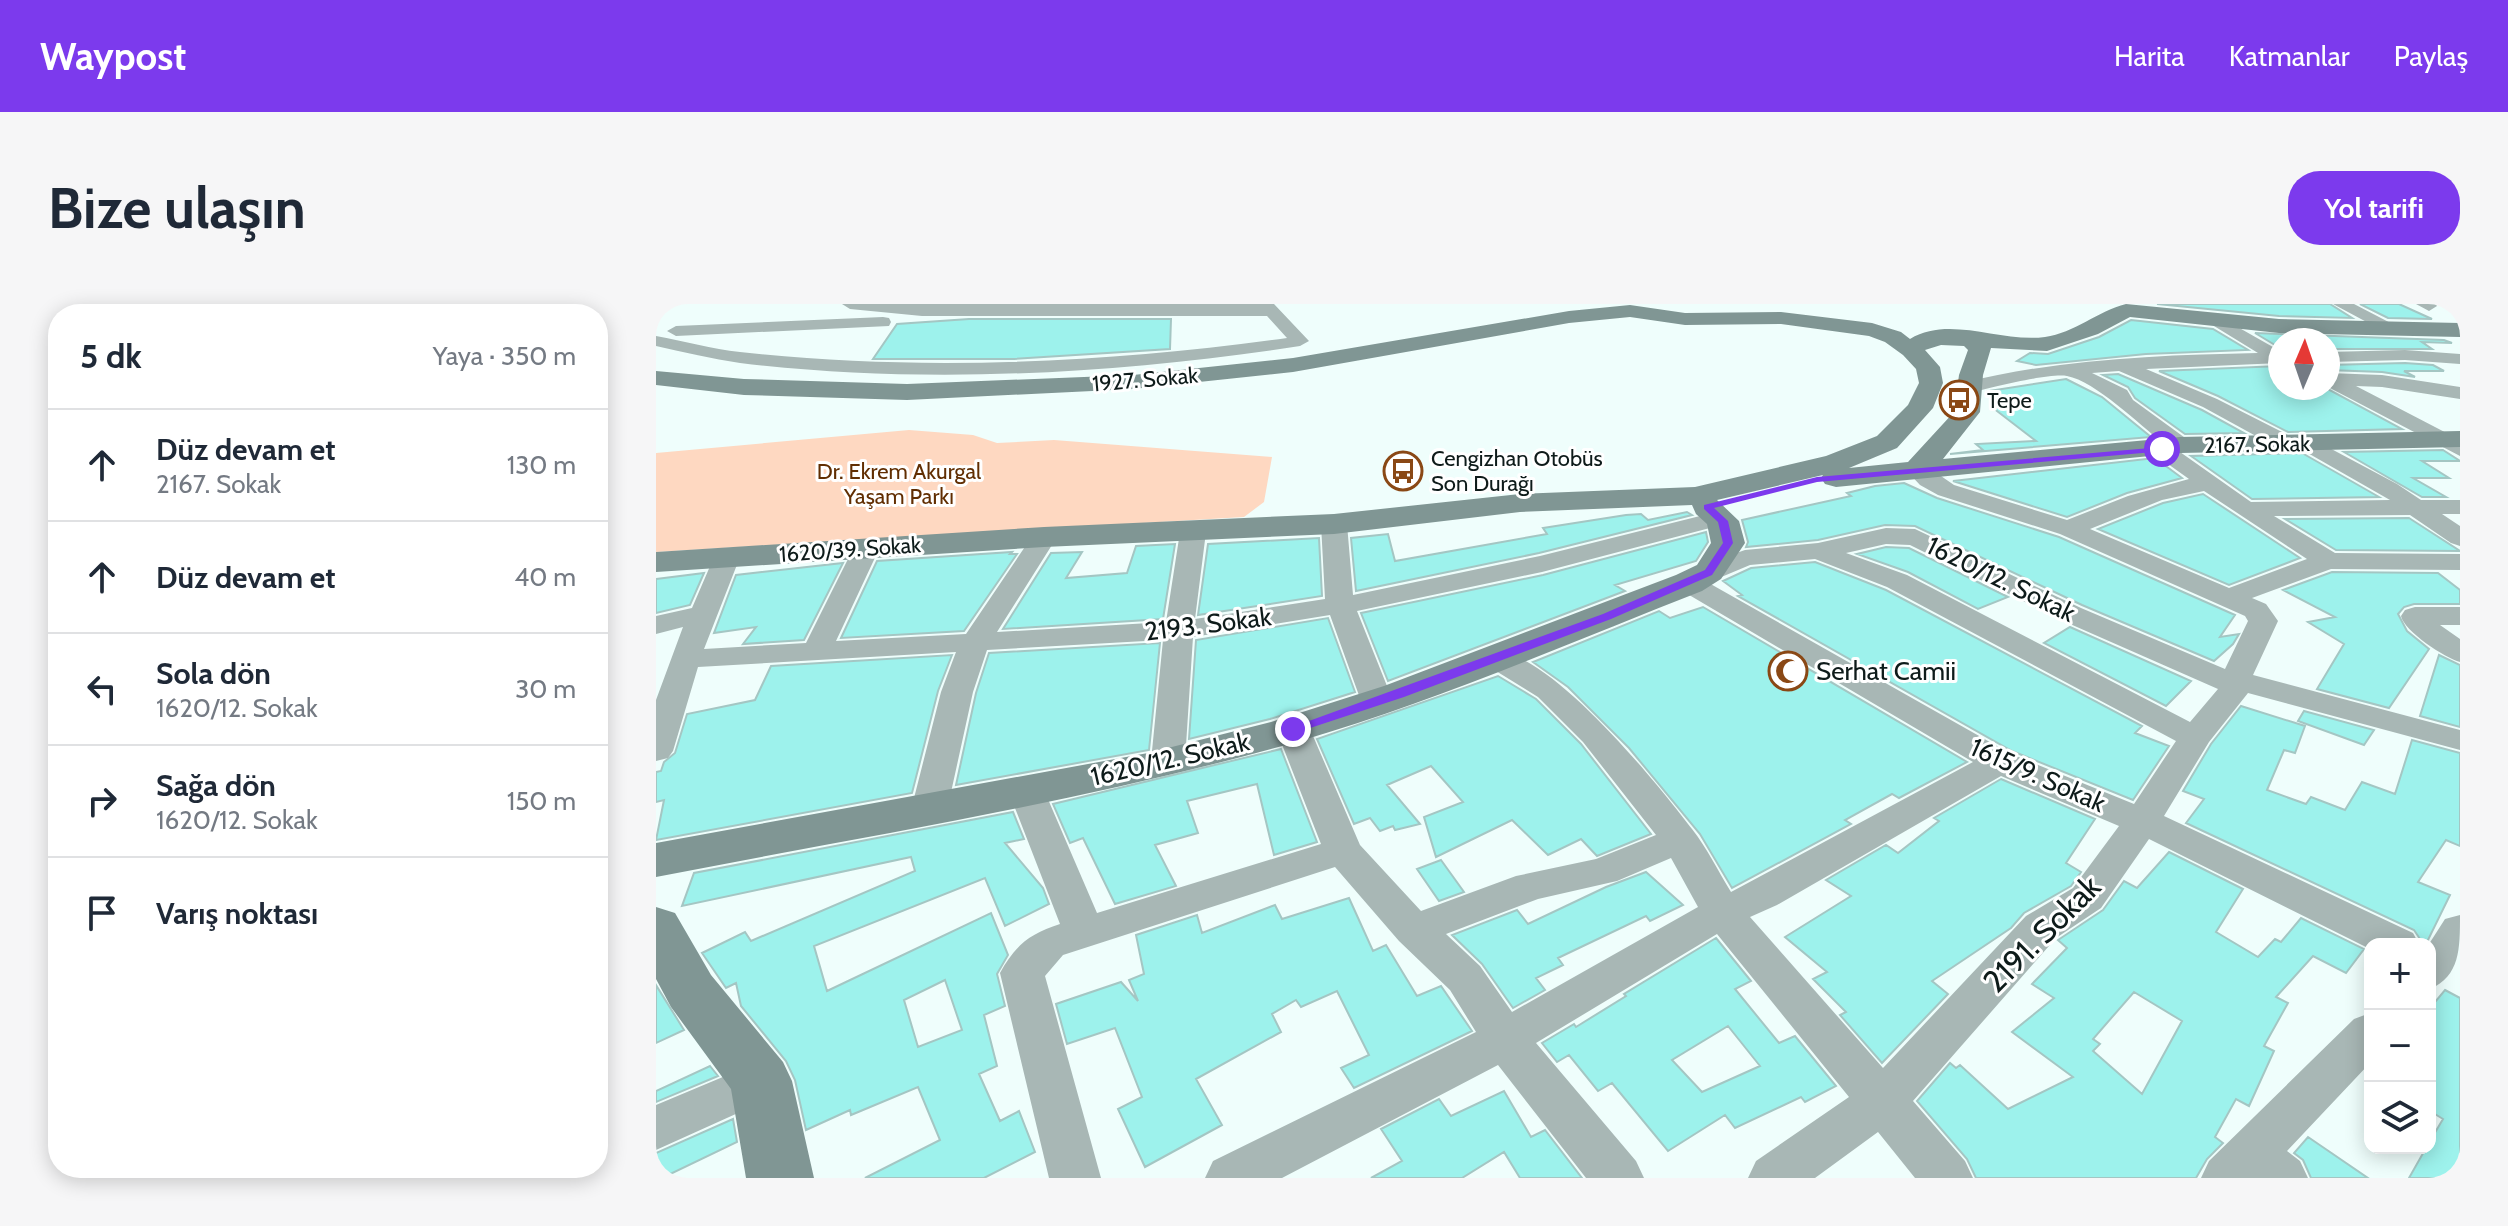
<!DOCTYPE html>
<html lang="tr">
<head>
<meta charset="utf-8">
<style>
	body { margin:0; font-family:Cabin,sans-serif; background:#f6f6f7; color:#1f2937 }
	.controls { position:absolute; right:24px; bottom:24px; display:grid; overflow:hidden; border-radius:16px; box-shadow:0 4px 20px #0003 }
	.controls button { width:72px; height:72px; display:grid; place-items:center; padding:0; border:0; border-bottom:2px solid #e0e1e3; background:#fff; color:#1f2937; font:40px sans-serif }
	.compass { position:absolute; left:1612px; top:24px; width:72px; height:72px; border-radius:50%; background:#fff; box-shadow:0 4px 20px #0003; rotate:2deg }
	.stop { position:absolute; width:24px; height:24px; margin:-18px; border:6px solid #7c3aed; border-radius:50%; background:#fff }
	.stop.end { background:#7c3aed; border-color:#fff; box-shadow:0 2px 8px #0008 }
	.list { margin:0; padding:0; list-style:none }
	h2 { display:flex; justify-content:space-between; align-items:center; height:104px; margin:0; padding:0 32px; font-size:34px }
	h2 small { font-size:26px; font-weight:400; color:#747a83 }
	.list li { display:grid; grid-template-columns:52px 1fr auto; gap:24px; align-items:center; box-sizing:border-box; height:112px; padding:0 32px; border-top:2px solid #e0e1e3 }
	.list b { display:block; font-size:30px; white-space:nowrap }
	.list p { margin:0; font-size:26px; white-space:nowrap; color:#747a83 }
	.list em { font-size:26px; font-style:normal; color:#747a83 }
	.icon { flex:none; width:44px; height:44px; fill:none; stroke:currentColor; stroke-width:2; stroke-linecap:round; stroke-linejoin:round }
	.map { position:relative; flex:none; width:1804px; height:874px; overflow:hidden; border-radius:32px }
	header { display:flex; align-items:center; gap:48px; box-sizing:border-box; height:112px; padding:0 40px; background:#7c3aed; color:#fff }
	header strong { font-size:38px }
	nav { display:flex; gap:44px; margin-inline-start:auto; font-size:28px }
	.intro { display:flex; align-items:center; justify-content:space-between; box-sizing:border-box; height:192px; padding:0 48px }
	h1 { margin:0; font-size:56px }
	.button { padding:20px 36px; border-radius:32px; background:#7c3aed; color:#fff; font-size:28px; font-weight:700 }
	main { display:flex; gap:48px; padding:0 48px }
	aside { flex:1; background:#fff; border-radius:32px; box-shadow:0 4px 20px #0003 }
	.map>svg:first-child { display:block }
	.green { fill:#fed8c1 }
	.building { fill:#9df2ec; stroke:#a4c6c3; stroke-width:2; fill-rule:evenodd }
	.lines { fill:none; stroke-linecap:round; stroke-linejoin:round }
	.street { fill:#a8b7b5; fill-rule:evenodd }
	.secondary { fill:#809694; fill-rule:evenodd }
	.route { fill:#7c3aed }
	.labels { text-anchor:middle; stroke-width:6; stroke-linejoin:round; paint-order:stroke }
	.far-street-label { font-size:22px; fill:#0e1b1a; stroke:#fff }
	.far-poi-label { font-size:22px; fill:#0e1b1a; stroke:#fff; text-anchor:start }
	.far-park-label { font-size:22px; fill:#612e02; stroke:#fff }
	.street-label { font-size:26px; fill:#0e1b1a; stroke:#fff }
	.poi-label { font-size:26px; fill:#0e1b1a; stroke:#fff; text-anchor:start }
	.near-street-label { font-size:32px; fill:#0e1b1a; stroke:#fff }
</style>
</head>
<body>
<header>
<strong>Waypost</strong>
<nav><a>Harita</a><a>Katmanlar</a><a>Paylaş</a></nav>
</header>
<div class="intro"><h1>Bize ulaşın</h1><a class="button">Yol tarifi</a></div>
<main>
<aside>
<h2>5 dk<small>Yaya · 350 m</small></h2>
<ul class="list">
<li><svg class="icon" aria-label="ahead" viewBox="0 0 24 24"><path d="M12 20V5M6 11l6-6 6 6"/></svg><div><b>Düz devam et</b><p>2167. Sokak</p></div><em>130 m</em></li>
<li><svg class="icon" aria-label="ahead" viewBox="0 0 24 24"><path d="M12 20V5M6 11l6-6 6 6"/></svg><div><b>Düz devam et</b></div><em>40 m</em></li>
<li><svg class="icon" aria-label="left" viewBox="0 0 24 24"><path d="M17 20v-9H6M10 6l-5 5 5 5"/></svg><div><b>Sola dön</b><p>1620/12. Sokak</p></div><em>30 m</em></li>
<li><svg class="icon" aria-label="right" viewBox="0 0 24 24"><path d="M7 20v-9h11M14 6l5 5-5 5"/></svg><div><b>Sağa dön</b><p>1620/12. Sokak</p></div><em>150 m</em></li>
<li><svg class="icon" aria-label="arrive" viewBox="0 0 24 24"><path d="M6 21V4h12l-3 4 3 4H6"/></svg><div><b>Varış noktası</b></div></li>
</ul>
</aside>
<div class="map">
<svg width="1804" height="874" viewBox="0 0 1804 874">
	<rect width="100%" height="100%" fill="#effefc"/>
	<!-- green -->
	<path class="green" d="M 253,126 L 317,131 L 341,139 L 398,136 L 616,153 L 608,198 L 588,213 L 0,248 L 0,149 Z"/>
	<!-- building -->
	<path class="building" d="M 1501,0 L 1674,0 L 1696,14 L 1623,12 Z
		M 1704,0 L 1743,0 L 1776,15 L 1732,14 Z
		M 313,15 L 515,15 L 514,45 L 358,55 L 217,55 L 241,20 Z
		M 1475,16 L 1557,25 L 1592,46 L 1490,50 L 1380,61 L 1361,57 L 1374,49 L 1392,50 L 1443,33 Z
		M 1599,29 L 1788,36 L 1796,39 L 1766,38 L 1776,45 L 1672,45 L 1672,36 L 1624,36 L 1624,44 Z
		M 1749,59 L 1777,61 L 1788,67 L 1748,67 L 1759,73 L 1726,68 L 1672,66 L 1672,61 Z
		M 1624,62 L 1624,84 L 1670,84 L 1746,125 L 1632,128 L 1562,92 L 1503,67 Z
		M 1462,70 L 1546,106 L 1588,129 L 1529,130 L 1479,94 L 1472,83 L 1447,71 Z
		M 1410,75 L 1446,93 L 1495,133 L 1294,150 L 1327,146 L 1320,140 L 1380,137 L 1337,104 L 1364,103 L 1333,87 Z
		M 1787,146 L 1804,157 L 1766,157 L 1793,174 L 1757,174 L 1790,193 L 1766,193 L 1688,148 Z
		M 1646,149 L 1723,193 L 1596,195 L 1535,152 Z
		M 1499,154 L 1526,174 L 1471,189 L 1411,213 L 1297,177 Z
		M 1248,179 L 1281,194 L 1403,233 L 1579,311 L 1564,333 L 1583,330 L 1577,340 L 1558,357 L 1426,301 L 1259,222 L 1229,221 L 1162,236 L 1090,243 L 1092,238 L 1086,216 L 1195,192 L 1191,189 L 1219,182 Z
		M 1547,190 L 1644,254 L 1573,281 L 1442,225 L 1507,199 Z
		M 1031,208 L 1036,211 L 883,249 L 700,287 L 695,234 L 732,230 L 739,257 L 891,230 L 887,224 L 970,211 L 985,210 L 992,216 Z
		M 1753,214 L 1804,247 L 1680,246 L 1629,215 Z
		M 1050,228 L 1052,238 L 1040,257 L 959,281 L 969,287 L 732,377 L 705,309 L 887,271 Z
		M 663,234 L 666,292 L 542,311 L 552,240 Z
		M 519,240 L 507,315 L 347,325 L 395,249 L 426,248 L 410,274 L 471,269 L 480,242 Z
		M 1230,243 L 1253,244 L 1352,293 L 1322,305 L 1252,268 L 1201,250 Z
		M 356,248 L 354,250 L 361,250 L 308,327 L 185,334 L 221,257 Z
		M 1159,258 L 1230,286 L 1486,422 L 1479,429 L 1513,442 L 1477,496 L 1356,447 L 1082,292 L 1086,291 L 1067,277 L 1095,264 Z
		M 187,259 L 148,336 L 87,340 L 100,323 L 58,329 L 80,271 Z
		M 1676,268 L 1782,269 L 1804,286 L 1804,300 L 1758,300 L 1748,303 L 1742,310 L 1751,327 L 1773,345 L 1733,404 L 1661,385 L 1688,340 L 1652,318 L 1679,313 L 1627,286 Z
		M 48,269 L 34,301 L 0,309 L 0,275 Z
		M 1047,303 L 1311,458 L 1243,494 L 1236,490 L 1189,516 L 1195,520 L 1076,584 L 1044,530 L 973,444 L 912,383 L 877,358 L 1003,307 L 1014,314 Z
		M 672,314 L 699,388 L 614,415 L 533,435 L 540,336 Z
		M 1414,323 L 1535,377 L 1510,402 L 1388,339 Z
		M 504,339 L 493,446 L 300,481 L 320,389 L 333,349 Z
		M 296,351 L 282,387 L 256,489 L 0,536 L 8,496 L 0,498 L 0,468 L 5,467 L 8,458 L 19,449 L 31,410 L 99,396 L 115,362 Z
		M 1783,351 L 1804,361 L 1804,423 L 1764,412 Z
		M 842,372 L 880,395 L 925,440 L 995,530 L 941,552 L 925,535 L 892,551 L 856,516 L 780,553 L 768,513 L 807,498 L 775,462 L 731,481 L 764,520 L 739,526 L 737,522 L 724,527 L 714,514 L 698,520 L 661,435 Z
		M 1585,402 L 1649,422 L 1639,449 L 1628,446 L 1611,486 L 1650,500 L 1655,493 L 1689,506 L 1706,478 L 1739,490 L 1756,436 L 1804,449 L 1804,542 L 1790,536 L 1762,578 L 1794,591 L 1771,638 L 1764,635 L 1758,626 L 1530,519 L 1548,495 L 1527,487 L 1555,440 Z
		M 1648,407 L 1718,426 L 1708,441 L 1642,417 Z
		M 625,445 L 661,538 L 618,551 L 601,480 L 531,497 L 542,529 L 499,541 L 520,582 L 459,600 L 427,534 L 414,539 L 397,500 Z
		M 1345,475 L 1439,515 L 1410,559 L 1425,568 L 1415,582 L 1368,609 L 1355,624 L 1276,677 L 1292,690 L 1226,759 L 1184,711 L 1190,708 L 1157,675 L 1171,668 L 1129,633 L 1195,592 L 1170,576 L 1230,541 L 1242,549 L 1283,517 L 1278,514 Z
		M 357,508 L 368,535 L 349,539 L 387,584 L 393,600 L 349,622 L 329,574 L 158,642 L 171,687 L 335,609 L 352,651 L 341,670 L 349,702 L 328,711 L 341,762 L 323,770 L 344,817 L 363,807 L 379,848 L 328,874 L 209,874 L 284,836 L 262,783 L 195,811 L 194,806 L 150,826 L 139,776 L 130,757 L 85,702 L 80,679 L 70,684 L 46,649 L 89,628 L 95,637 L 259,567 L 255,553 L 26,602 L 38,569 ZM 289,676 L 306,726 L 262,743 L 248,696 Z
		M 1513,548 L 1587,585 L 1560,628 L 1602,653 L 1619,635 L 1625,638 L 1645,614 L 1708,645 L 1690,669 L 1657,652 L 1620,693 L 1632,699 L 1608,742 L 1618,747 L 1593,802 L 1580,795 L 1559,833 L 1567,839 L 1551,855 L 1540,874 L 1320,874 L 1311,855 L 1261,797 L 1294,759 L 1300,764 L 1304,761 L 1352,805 L 1417,773 L 1356,728 L 1398,694 L 1376,680 L 1411,644 L 1402,636 L 1447,606 L 1468,577 L 1481,584 ZM 1478,688 L 1526,717 L 1486,790 L 1437,747 L 1444,740 L 1437,735 Z
		M 785,556 L 808,588 L 783,597 L 761,565 Z
		M 990,568 L 1027,601 L 994,617 L 990,612 L 902,654 L 907,661 L 880,674 L 889,686 L 857,704 L 826,660 L 796,631 L 861,606 L 872,620 L 950,583 Z
		M 693,594 L 717,647 L 730,641 L 761,692 L 785,682 L 816,727 L 698,784 L 685,764 L 713,751 L 681,687 L 645,703 L 640,696 L 616,710 L 625,728 L 540,775 L 566,821 L 489,863 L 462,805 L 486,793 L 459,724 L 411,740 L 400,700 L 465,678 L 482,697 L 473,676 L 488,670 L 480,631 L 541,611 L 546,629 L 619,601 L 626,615 Z
		M 1060,634 L 1095,677 L 1079,685 L 1123,739 L 1139,732 L 1180,782 L 1149,798 L 1145,793 L 1079,824 L 1069,811 L 1012,847 L 956,779 L 942,787 L 913,751 L 901,758 L 886,739 L 918,720 L 920,723 L 970,692 L 968,690 ZM 1072,722 L 1104,762 L 1046,788 L 1016,756 Z
		M 0,681 L 28,726 L 0,739 Z
		M 1789,686 L 1804,694 L 1804,874 L 1753,874 L 1770,844 L 1774,844 L 1774,837 L 1787,815 L 1774,807 L 1774,704 Z
		M 54,762 L 62,772 L 0,798 L 0,787 Z
		M 848,787 L 875,833 L 889,826 L 926,874 L 864,874 L 848,848 L 806,874 L 715,874 L 746,857 L 725,825 L 783,795 L 795,812 Z
		M 77,815 L 81,838 L 6,874 L 0,874 L 0,849 Z
		M 1652,833 L 1712,874 L 1655,874 L 1647,856 L 1638,849 Z"/>
	<g class="lines">
		<!-- street -->
		<path class="street" d="M 186,0 L 618,0 L 653,37 L 644,42 C 461,70 268,81 84,59 C 56,55 28,48 0,42 L 0,32 C 28,37 56,45 84,48 C 260,68 456,59 631,34 L 611,12 L 266,12 L 194,5 Z
			M 1677,0 L 1698,0 L 1748,26 L 1739,31 L 1733,30 Z
			M 1760,0 L 1780,0 L 1781,2 L 1773,7 Z
			M 227,13 L 233,14 L 235,18 L 233,22 L 20,32 L 11,27 L 20,22 Z
			M 1564,13 L 1624,47 L 1624,59 L 1490,65 L 1561,95 L 1636,133 L 1639,138 L 1636,143 L 1620,143 L 1547,103 L 1463,67 L 1436,69 L 1471,86 L 1477,96 L 1532,136 L 1535,141 L 1532,146 L 1524,148 L 1595,198 L 1734,196 L 1643,144 L 1640,139 L 1643,134 L 1651,132 L 1741,180 L 1765,196 L 1804,196 L 1804,210 L 1786,210 L 1804,222 L 1804,242 L 1795,239 L 1754,211 L 1618,212 L 1679,249 L 1804,250 L 1804,266 L 1675,265 L 1596,294 L 1610,300 L 1622,317 L 1597,371 L 1804,426 L 1804,446 L 1592,389 L 1553,438 L 1508,512 L 1757,629 L 1763,640 L 1714,640 L 1714,645 L 1493,535 L 1445,604 L 1400,634 L 1257,797 L 1309,857 L 1317,874 L 1259,874 L 1222,828 L 1159,874 L 1092,874 L 1100,857 L 1193,793 L 1061,630 L 880,739 L 980,857 L 988,874 L 930,874 L 842,761 L 626,874 L 549,874 L 557,857 L 820,728 L 794,686 L 743,637 L 679,563 L 407,651 L 389,672 L 445,874 L 393,874 L 344,669 C 360,640 374,630 404,620 L 352,486 L 357,478 L 370,475 L 383,478 L 388,486 L 441,609 L 665,540 L 620,425 L 625,418 L 637,415 L 649,418 L 654,425 L 704,541 L 765,607 L 860,572 L 940,555 L 1000,531 L 927,438 L 882,393 L 827,359 L 823,353 L 827,347 C 884,332 1003,482 1036,525 C 1051,544 1062,567 1075,588 L 1317,458 L 1023,285 L 1019,279 L 1023,273 L 1033,271 L 1043,273 L 1039,268 L 1043,262 L 1089,246 L 1162,239 L 1230,224 L 1259,225 L 1425,304 L 1569,365 L 1592,317 L 1589,312 L 1404,230 L 1282,191 L 1264,181 L 1250,166 L 1253,161 L 1269,161 L 1298,181 L 1411,216 L 1472,192 L 1533,175 L 1498,150 L 1495,145 L 1498,140 L 1507,139 C 1484,121 1439,77 1411,72 C 1391,69 1335,84 1313,89 L 1303,83 L 1306,79 C 1402,55 1504,51 1602,49 L 1558,22 L 1556,18 ZM 1548,187 L 1651,255 L 1573,284 L 1434,225 L 1506,196 ZM 1230,240 L 1254,241 L 1405,316 L 1562,385 L 1534,418 L 1251,271 L 1190,249 ZM 1159,255 L 1231,283 L 1520,437 L 1478,500 L 1355,450 L 1044,274 L 1063,274 L 1094,261 ZM 1345,472 L 1463,522 L 1417,584 L 1370,612 L 1227,764 L 1094,613 L 1121,601 ZM 1015,554 L 1042,603 L 856,708 L 824,662 L 790,630 L 882,595 L 961,577 Z
			M 1749,46 L 1804,50 L 1804,60 L 1749,56 L 1672,58 L 1672,48 Z
			M 1672,69 L 1726,71 L 1804,83 L 1804,95 L 1726,83 L 1700,82 L 1804,136 L 1804,152 L 1672,83 Z
			M 1064,207 L 1073,209 L 1076,214 L 1073,219 L 886,268 L 701,307 L 737,397 L 732,404 L 721,407 L 710,404 L 705,397 L 674,311 L 537,333 L 529,457 L 524,465 L 512,468 L 500,465 L 495,457 L 507,336 L 331,346 L 317,388 L 292,502 L 287,510 L 274,514 L 261,510 L 256,502 L 285,388 L 300,348 L 42,363 L 17,447 L 12,454 L 0,457 L 0,396 L 27,323 L 0,330 L 0,312 L 36,304 L 58,253 L 62,247 L 80,247 L 84,253 L 48,345 L 150,339 L 198,243 L 202,237 L 220,237 L 224,243 L 180,337 L 310,330 L 379,228 L 397,228 L 401,233 L 341,328 L 510,318 L 524,228 L 528,223 L 546,223 L 550,228 L 539,315 L 669,295 L 665,220 L 669,215 L 687,215 L 691,220 L 697,291 L 884,252 Z
			M 1759,303 L 1804,303 L 1804,321 L 1784,321 L 1804,335 L 1804,358 C 1789,354 1748,327 1745,312 L 1749,306 Z
			M 1804,611 C 1804,645 1804,672 1774,685 L 1773,640 L 1789,615 Z
			M 1714,709 L 1714,759 L 1631,847 L 1644,857 L 1652,874 L 1545,874 L 1553,857 L 1698,715 Z
			M 105,757 L 122,763 L 129,777 L 122,791 L 0,846 L 0,801 Z"/>
		<!-- secondary -->
		<path class="secondary" d="M 1470,0 L 1623,15 L 1804,19 L 1804,33 L 1623,29 L 1474,13 L 1442,30 L 1391,47 L 1335,44 L 1327,71 L 1324,108 L 1287,155 L 1524,133 L 1804,127 L 1804,143 L 1524,149 L 1180,183 L 1169,180 L 1165,174 L 1167,171 L 1061,196 L 1083,217 L 1089,239 L 1065,275 L 1046,287 C 913,339 781,397 644,437 C 433,497 215,531 0,573 L 0,539 L 492,449 L 615,418 L 728,382 L 1020,271 L 1041,261 L 1055,239 L 1051,220 L 1040,210 L 1036,201 L 864,208 L 678,230 L 388,243 L 0,268 L 0,248 L 388,223 L 678,210 L 864,190 L 1039,183 L 1170,152 L 1221,132 L 1252,101 L 1263,79 L 1260,65 L 1247,51 L 1229,38 L 1213,32 L 1125,20 L 1029,21 L 974,13 L 913,19 L 637,68 L 477,85 L 251,96 L 88,91 L 0,81 L 0,67 L 88,75 L 251,80 L 477,71 L 637,54 L 913,7 L 974,1 L 1029,9 L 1125,8 L 1216,19 L 1245,28 L 1254,35 C 1294,11 1344,39 1389,33 C 1418,29 1442,7 1470,0 ZM 1285,41 L 1308,42 L 1312,46 L 1303,71 L 1298,108 L 1252,158 L 1193,164 L 1241,144 L 1277,104 L 1287,79 L 1284,63 L 1269,46 Z
			M 0,603 L 19,609 L 55,671 L 127,758 L 136,777 L 158,874 L 90,874 L 75,785 L 15,703 L 0,675 Z"/>
	</g>
	<!-- route -->
	<path class="route" d="M 1506,143 L 1509,147 L 1161,178 L 1058,204 L 1072,217 L 1077,239 L 1056,271 L 955,315 L 748,393 L 642,428 L 631,425 L 947,310 L 1049,266 L 1067,239 L 1062,218 L 1048,205 L 1048,201 L 1161,173 Z"/>
	<!-- icons -->
	<defs>
		<symbol id="bus-ring" viewBox="-11 -11 22 22"><circle r="9.5" fill="#fff" stroke="#8a4815" stroke-width="1.5"/><path d="M-5-6H5V4H4V6H2V4H-2V6H-4V4H-5ZM-3.5-4V0h7V-4ZM-3.5 1.2v1.5H-2V1.2ZM2 1.2v1.5H3.5V1.2Z" fill="#8a4815"/></symbol>
		<symbol id="mosque-ring" viewBox="-11 -11 22 22"><circle r="9.5" fill="#fff" stroke="#8a4815" stroke-width="1.5"/><path d="M3.5-4.9A6 6 0 1 0 3.5 4.9A5 5 0 1 1 3.5-4.9Z" fill="#8a4815"/></symbol>
	</defs>
	<g fill-rule="evenodd">
		<use href="#bus-ring" x="1281" y="74" width="44" height="44"/>
		<use href="#bus-ring" x="725" y="145" width="44" height="44"/>
		<use href="#mosque-ring" x="1110" y="345" width="44" height="44"/>
	</g>
	<g class="labels">
		<!-- far-street labels -->
		<g class="far-street-label">
			<text transform="translate(489 75) rotate(-5)" y="8">1927. Sokak</text>
			<text transform="translate(1601 140) rotate(-1)" y="8">2167. Sokak</text>
			<text transform="translate(194 245) rotate(-4)" y="8">1620/39. Sokak</text>
		</g>
		<!-- far-poi labels -->
		<g class="far-poi-label">
			<text x="1331" y="104">Tepe</text>
			<text x="775" y="162">Cengizhan Otobüs<tspan x="775" dy="25">Son Durağı</tspan></text>
		</g>
		<!-- far-park labels -->
		<g class="far-park-label">
			<text x="243" y="175">Dr. Ekrem Akurgal<tspan x="243" dy="25">Yaşam Parkı</tspan></text>
		</g>
		<!-- street labels -->
		<g class="street-label">
			<text transform="translate(1345 275) rotate(26)" y="9">1620/12. Sokak</text>
			<text transform="translate(552 320) rotate(-7)" y="9">2193. Sokak</text>
			<text transform="translate(514 455) rotate(-13)" y="9">1620/12. Sokak</text>
			<text transform="translate(1382 471) rotate(24)" y="9">1615/9. Sokak</text>
		</g>
		<!-- poi labels -->
		<g class="poi-label">
			<text x="1160" y="376">Serhat Camii</text>
		</g>
		<!-- near-street labels -->
		<g class="near-street-label">
			<text transform="translate(1386 630) rotate(-45)" y="11">2191. Sokak</text>
		</g>
	</g>
</svg>
<div class="controls">
<button>+</button>
<button>−</button>
<button><svg class="icon" aria-label="layers" viewBox="0 0 24 24"><path d="M12 4l9 5-9 5-9-5zM3 14l9 5 9-5"/></svg></button>
</div>
<svg class="compass" viewBox="-18 -18 36 36"><path d="M0-13l5 13h-10z" fill="#e53935"/><path d="M0 13l5-13h-10z" fill="#747a83"/></svg>
<div class="stop" style="left:1506px;top:145px"></div>
<div class="stop end" style="left:637px;top:425px"></div>
</div>
</main>
</body>
</html>
